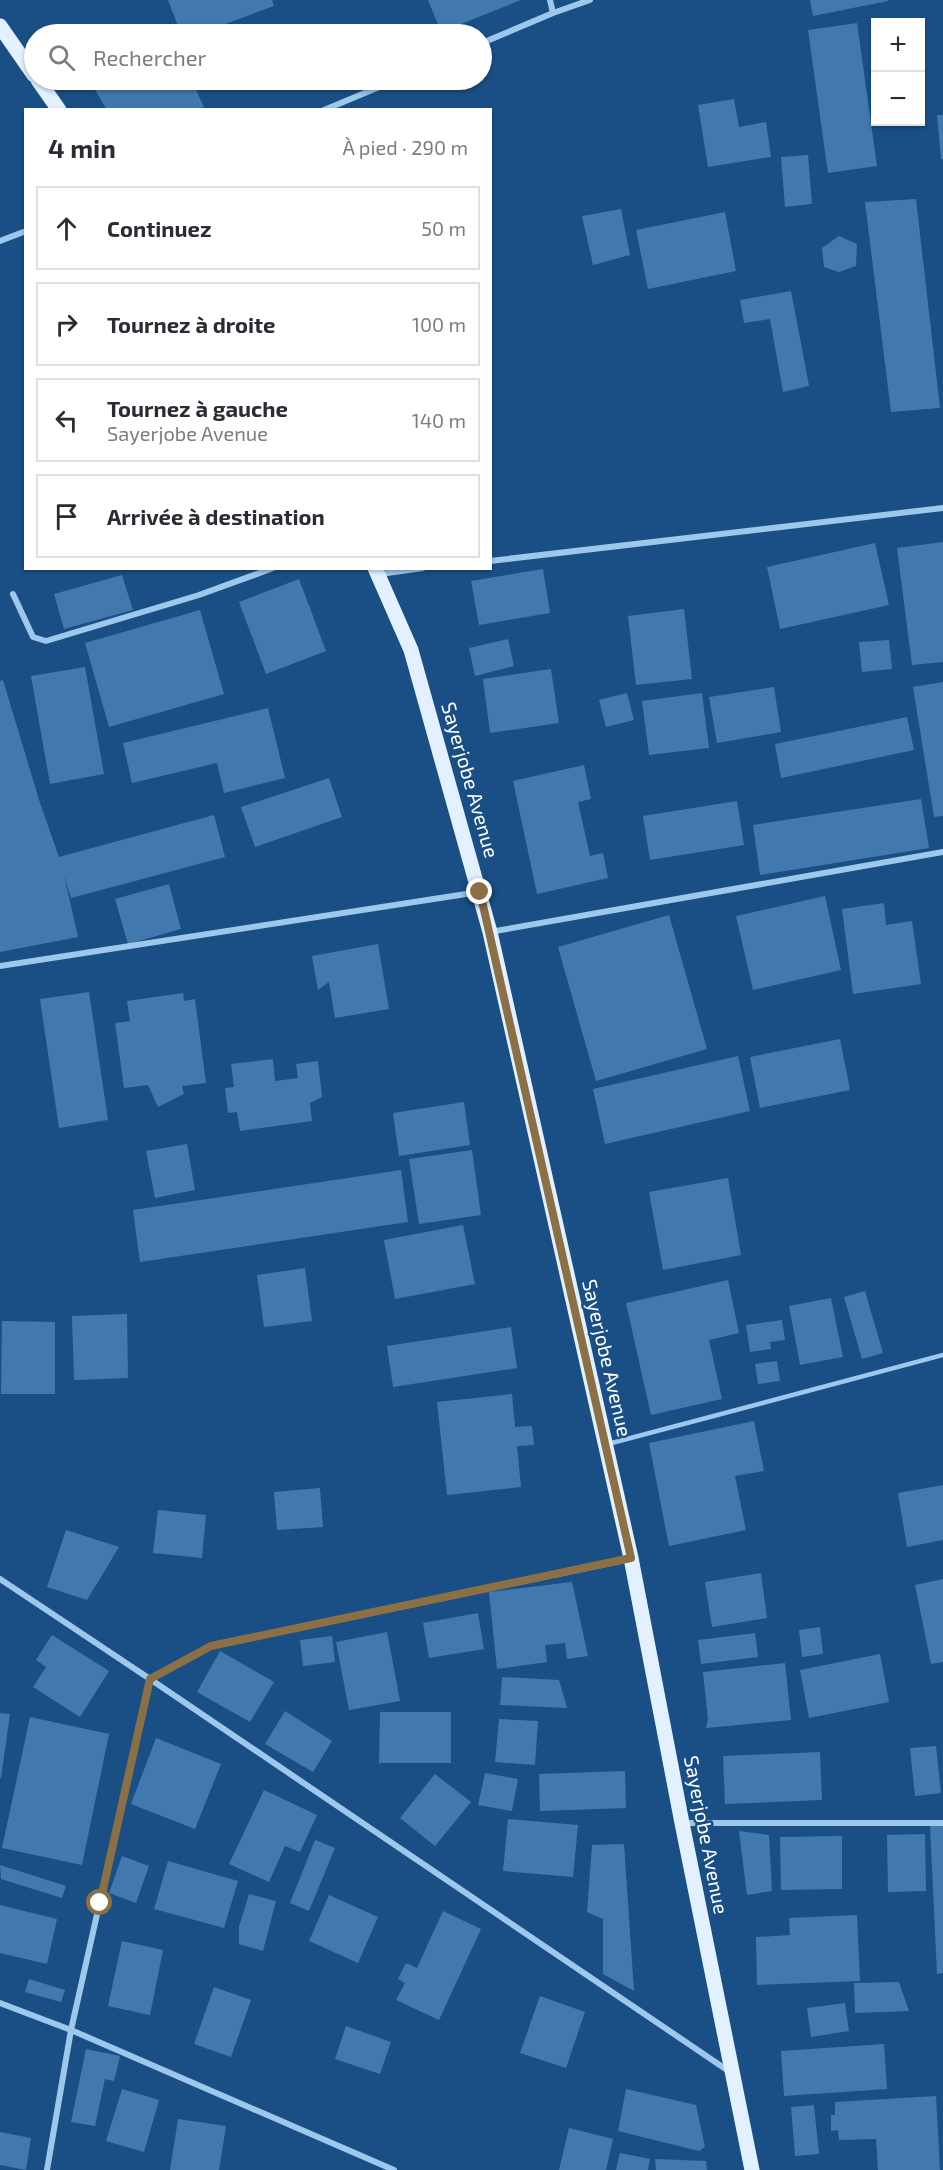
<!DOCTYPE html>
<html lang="fr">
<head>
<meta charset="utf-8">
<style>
	body { margin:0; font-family:"Exo 2",sans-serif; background:#f7f7f7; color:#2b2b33 }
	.controls { position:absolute; right:18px; top:18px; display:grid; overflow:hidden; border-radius:0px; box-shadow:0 2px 4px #0004 }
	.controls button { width:54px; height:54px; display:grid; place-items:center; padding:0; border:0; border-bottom:2px solid #e1e1e2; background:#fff; color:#2b2b33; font:30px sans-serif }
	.stop { position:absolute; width:18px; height:18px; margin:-14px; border:4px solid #8a7044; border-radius:50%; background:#fff }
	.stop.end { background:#8a7044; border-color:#fff; box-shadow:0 2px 6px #0008 }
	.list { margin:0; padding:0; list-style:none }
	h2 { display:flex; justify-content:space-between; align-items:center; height:78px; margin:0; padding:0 24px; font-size:26px }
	h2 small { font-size:20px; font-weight:400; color:#7c7c81 }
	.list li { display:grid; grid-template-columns:39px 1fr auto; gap:18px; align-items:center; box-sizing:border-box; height:84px; margin:0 12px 12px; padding:0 12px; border:2px solid #e1e1e2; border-radius:0px }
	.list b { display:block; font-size:22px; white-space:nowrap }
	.list p { margin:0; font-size:20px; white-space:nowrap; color:#7c7c81 }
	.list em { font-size:20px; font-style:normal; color:#7c7c81 }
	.icon { flex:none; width:33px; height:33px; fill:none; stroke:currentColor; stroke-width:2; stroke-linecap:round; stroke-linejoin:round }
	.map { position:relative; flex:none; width:943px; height:2170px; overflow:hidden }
	.search { position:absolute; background:#fff; box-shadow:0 2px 4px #0004; left:24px; top:24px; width:468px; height:66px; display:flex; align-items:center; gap:15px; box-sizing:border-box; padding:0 21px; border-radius:33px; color:#7c7c81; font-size:22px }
	.panel { position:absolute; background:#fff; box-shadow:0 2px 4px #0004; left:24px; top:108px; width:468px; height:462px; border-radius:0px }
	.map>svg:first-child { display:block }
	.building { fill:#4179ae }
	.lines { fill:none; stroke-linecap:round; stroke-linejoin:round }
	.lane { stroke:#9ec7ec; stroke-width:4.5 }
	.street { stroke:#9ec7ec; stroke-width:6 }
	.primary { stroke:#e3f0ff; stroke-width:15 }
	.route { stroke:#8a7044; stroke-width:8 }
	.labels { text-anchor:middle; stroke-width:5; stroke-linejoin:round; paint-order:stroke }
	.street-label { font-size:20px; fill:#fff; stroke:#194f84 }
</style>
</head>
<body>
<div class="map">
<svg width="943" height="2170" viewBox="0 0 943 2170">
	<rect width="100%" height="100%" fill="#194f84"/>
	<!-- building -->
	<path class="building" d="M 168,0 L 272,0 L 274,6 L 198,34 L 181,34 Z
		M 428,0 L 521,0 L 441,32 Z
		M 810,0 L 888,0 L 888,1 L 813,16 Z
		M 857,23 L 877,166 L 828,173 L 808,30 Z
		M 97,80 L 192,80 L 205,110 L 107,110 L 91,83 Z
		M 734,99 L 739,127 L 766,122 L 771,157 L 708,167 L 698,105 Z
		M 937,115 L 943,115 L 943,159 L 941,159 Z
		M 808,155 L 812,204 L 785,207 L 781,157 Z
		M 916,199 L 940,408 L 891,412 L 865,202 Z
		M 621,209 L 630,255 L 593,265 L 582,216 Z
		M 725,212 L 736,271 L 648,289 L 636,230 Z
		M 839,236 L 857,244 L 856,266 L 839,272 L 824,267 L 822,248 Z
		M 791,291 L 809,386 L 783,392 L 770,319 L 744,323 L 740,300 Z
		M 943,542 L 943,662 L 912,665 L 897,548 Z
		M 875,543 L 889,605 L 780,629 L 767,567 Z
		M 543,569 L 550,613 L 479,625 L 471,581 Z
		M 122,575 L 133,610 L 64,629 L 54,594 Z
		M 299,579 L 326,651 L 266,674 L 239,602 Z
		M 684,609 L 692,679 L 636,685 L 628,616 Z
		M 200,610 L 224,694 L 109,727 L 85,643 Z
		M 508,639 L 514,666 L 475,676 L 469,648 Z
		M 889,640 L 892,669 L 862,672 L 859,642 Z
		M 85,667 L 104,774 L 50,784 L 31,676 Z
		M 551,669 L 559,723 L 490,733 L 483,679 Z
		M 3,680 L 40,803 L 59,857 L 214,815 L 225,857 L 71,898 L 64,875 L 78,937 L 0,952 L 0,681 Z
		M 943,682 L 943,816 L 934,817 L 913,687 Z
		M 774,687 L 781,732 L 717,743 L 709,697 Z
		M 627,693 L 634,720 L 606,727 L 599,700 Z
		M 702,693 L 709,748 L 649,755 L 642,701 Z
		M 268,708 L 285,778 L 224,793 L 217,763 L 132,783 L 123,743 Z
		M 907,717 L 914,750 L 781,778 L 775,744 Z
		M 584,765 L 591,799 L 578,802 L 590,856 L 603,853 L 608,878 L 537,894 L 513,781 Z
		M 329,778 L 342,817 L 255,847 L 241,807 Z
		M 921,799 L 929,848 L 760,875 L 753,825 Z
		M 737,801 L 744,845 L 650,860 L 643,816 Z
		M 169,884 L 181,929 L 128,944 L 115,899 Z
		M 825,896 L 841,970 L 753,990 L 736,916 Z
		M 884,903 L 886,925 L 912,921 L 921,984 L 853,994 L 842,909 Z
		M 669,915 L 707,1049 L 596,1081 L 558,947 Z
		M 378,944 L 389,1009 L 335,1018 L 329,982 L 318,990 L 312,956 Z
		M 89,992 L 108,1120 L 59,1128 L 40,999 Z
		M 183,993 L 184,1001 L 195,999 L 206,1083 L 182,1086 L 184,1094 L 158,1107 L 148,1085 L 124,1088 L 115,1023 L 130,1021 L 127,1001 Z
		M 840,1039 L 850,1090 L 760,1108 L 750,1057 Z
		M 738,1056 L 750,1111 L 605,1144 L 593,1089 Z
		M 273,1059 L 275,1081 L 298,1078 L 296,1064 L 318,1061 L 322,1097 L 310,1103 L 312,1121 L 240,1131 L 237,1112 L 228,1113 L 225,1088 L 234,1087 L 231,1064 Z
		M 464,1102 L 470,1145 L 399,1156 L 393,1113 Z
		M 187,1144 L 195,1190 L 155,1198 L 146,1151 Z
		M 472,1150 L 481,1215 L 419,1224 L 409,1159 Z
		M 401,1170 L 408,1222 L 140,1262 L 133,1210 Z
		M 728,1178 L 741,1255 L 663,1270 L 649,1192 Z
		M 463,1225 L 475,1284 L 395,1299 L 384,1240 Z
		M 305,1268 L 312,1321 L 264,1327 L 257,1275 Z
		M 728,1280 L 739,1333 L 709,1340 L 722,1399 L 651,1415 L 626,1303 Z
		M 865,1291 L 883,1353 L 862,1359 L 844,1297 Z
		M 831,1298 L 843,1357 L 800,1365 L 789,1306 Z
		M 127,1314 L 128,1378 L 74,1380 L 72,1316 Z
		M 782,1320 L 785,1340 L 770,1342 L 771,1349 L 750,1352 L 746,1325 Z
		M 2,1321 L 55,1322 L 55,1394 L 1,1394 Z
		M 511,1327 L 517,1368 L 393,1387 L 387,1346 Z
		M 777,1361 L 780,1381 L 758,1384 L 755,1364 Z
		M 512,1394 L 515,1427 L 532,1426 L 534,1445 L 517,1446 L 521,1487 L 447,1495 L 437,1402 Z
		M 754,1421 L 764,1471 L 735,1476 L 746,1530 L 669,1546 L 649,1443 Z
		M 943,1485 L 943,1540 L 907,1547 L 898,1493 Z
		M 320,1488 L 323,1527 L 277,1530 L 274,1492 Z
		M 158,1510 L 206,1515 L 202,1558 L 153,1553 Z
		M 66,1530 L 119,1547 L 87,1600 L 47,1587 Z
		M 761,1573 L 767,1618 L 712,1627 L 705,1582 Z
		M 943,1579 L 943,1662 L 931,1664 L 915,1585 Z
		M 572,1582 L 588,1656 L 567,1659 L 565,1643 L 545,1645 L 547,1662 L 497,1669 L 489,1592 Z
		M 478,1613 L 484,1649 L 429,1658 L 423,1623 Z
		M 820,1627 L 823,1654 L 802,1657 L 799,1630 Z
		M 387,1632 L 400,1701 L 349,1710 L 336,1642 Z
		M 755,1633 L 758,1657 L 701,1664 L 698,1640 Z
		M 52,1635 L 109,1671 L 80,1717 L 33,1687 L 46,1667 L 36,1660 Z
		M 332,1636 L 335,1662 L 303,1666 L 300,1640 Z
		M 220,1651 L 274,1682 L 250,1722 L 197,1692 Z
		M 880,1654 L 889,1702 L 809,1718 L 800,1670 Z
		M 785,1663 L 791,1720 L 706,1728 L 708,1719 L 703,1672 Z
		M 502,1677 L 559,1680 L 567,1708 L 500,1705 Z
		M 285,1711 L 332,1741 L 313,1772 L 265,1744 Z
		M 380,1712 L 451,1712 L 451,1763 L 379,1763 Z
		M 0,1713 L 10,1714 L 1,1778 L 0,1778 Z
		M 30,1717 L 109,1734 L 82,1865 L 2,1848 Z
		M 499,1719 L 538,1721 L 535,1765 L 495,1762 Z
		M 156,1738 L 221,1764 L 195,1829 L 131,1804 Z
		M 936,1746 L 941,1793 L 915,1796 L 910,1748 Z
		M 820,1752 L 822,1800 L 725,1804 L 723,1756 Z
		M 625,1771 L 626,1808 L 540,1811 L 539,1774 Z
		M 485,1773 L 518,1779 L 512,1811 L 478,1805 Z
		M 435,1774 L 471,1802 L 435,1846 L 400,1818 Z
		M 264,1790 L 317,1815 L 300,1852 L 285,1846 L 269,1882 L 229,1864 Z
		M 508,1819 L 578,1825 L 573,1877 L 503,1871 Z
		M 943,1825 L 943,1973 L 937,1974 L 930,1826 Z
		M 739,1831 L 769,1835 L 772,1891 L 747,1895 Z
		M 925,1834 L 926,1891 L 888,1892 L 887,1835 Z
		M 842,1836 L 842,1889 L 781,1890 L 780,1837 Z
		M 315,1840 L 335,1848 L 309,1911 L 290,1903 Z
		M 624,1844 L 634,1991 L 603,1974 L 603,1919 L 587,1912 L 592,1845 Z
		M 122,1856 L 149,1866 L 136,1903 L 109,1893 Z
		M 168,1861 L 238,1881 L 224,1928 L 154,1909 Z
		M 0,1865 L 66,1886 L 62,1898 L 1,1879 Z
		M 249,1894 L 276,1901 L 263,1951 L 239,1944 L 239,1927 Z
		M 329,1895 L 378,1917 L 358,1963 L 309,1941 Z
		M 0,1905 L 57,1919 L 47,1964 L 0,1953 Z
		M 443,1911 L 481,1929 L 439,2020 L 396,2000 L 405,1983 L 398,1979 L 406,1963 L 417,1968 Z
		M 857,1915 L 860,1981 L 757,1985 L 756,1937 L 790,1935 L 789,1918 Z
		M 122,1941 L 163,1950 L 150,2015 L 108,2006 Z
		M 29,1979 L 65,1990 L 61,2002 L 25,1992 Z
		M 899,1982 L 909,2011 L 855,2013 L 854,1983 Z
		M 214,1987 L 251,2000 L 231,2057 L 194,2044 Z
		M 540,1996 L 585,2012 L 566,2068 L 520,2053 Z
		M 845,2003 L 849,2031 L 811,2037 L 807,2008 Z
		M 346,2026 L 391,2042 L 380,2074 L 335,2059 Z
		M 884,2044 L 887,2089 L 784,2096 L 781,2051 Z
		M 86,2049 L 120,2056 L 114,2081 L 105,2079 L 95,2126 L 71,2122 Z
		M 122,2089 L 159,2100 L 144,2152 L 106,2141 Z
		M 626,2089 L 696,2105 L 705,2147 L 699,2151 L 618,2131 Z
		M 936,2096 L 940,2170 L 878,2170 L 876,2139 L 839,2140 L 838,2130 L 831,2131 L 831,2115 L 835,2115 L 835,2102 Z
		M 814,2105 L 819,2154 L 795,2156 L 791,2107 Z
		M 178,2119 L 226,2126 L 219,2170 L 170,2170 Z
		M 569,2128 L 613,2139 L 606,2170 L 559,2170 Z
		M 0,2132 L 31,2138 L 26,2170 L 0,2165 Z
		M 620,2153 L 650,2159 L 648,2170 L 616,2170 Z
		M 655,2159 L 706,2161 L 707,2170 L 656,2170 Z"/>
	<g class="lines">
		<!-- lane -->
		<path class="lane" d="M 608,1444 L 943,1355"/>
		<!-- street -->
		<path class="street" d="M 550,0 L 553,13
			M 482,43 L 553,13 L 590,0
			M 324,110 L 396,80
			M 0,241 L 26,231
			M 490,561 L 943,508
			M 380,574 L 423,568
			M 13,594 L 33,637 L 46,641 L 199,595 L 273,568
			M 490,932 L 943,852
			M 0,966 L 479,892
			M 0,1579 L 150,1679 L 730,2072
			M 683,1823 L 943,1823
			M 0,2003 L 71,2030 L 394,2170
			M 47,2170 L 71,2030 L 150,1679 L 211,1646 L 630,1559"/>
		<!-- primary -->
		<path class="primary" d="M 0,26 L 34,75
			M 38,80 L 59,110
			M 375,568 L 411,650 L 490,932 L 631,1558 L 682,1823 L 752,2170"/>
	</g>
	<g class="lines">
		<!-- route -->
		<path class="route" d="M 100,1903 L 150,1679 L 211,1646 L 631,1558 L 480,892"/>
	</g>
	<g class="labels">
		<!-- street labels -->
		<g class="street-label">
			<text transform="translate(470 780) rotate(74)" y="7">Sayerjobe Avenue</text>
			<text transform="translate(607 1358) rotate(77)" y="7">Sayerjobe Avenue</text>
			<text transform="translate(706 1835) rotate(79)" y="7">Sayerjobe Avenue</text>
		</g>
	</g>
</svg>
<div class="controls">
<button>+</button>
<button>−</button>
</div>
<div class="stop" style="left:100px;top:1903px"></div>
<div class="stop end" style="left:480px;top:892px"></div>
<div class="search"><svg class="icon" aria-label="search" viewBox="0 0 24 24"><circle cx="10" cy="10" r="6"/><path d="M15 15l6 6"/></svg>Rechercher</div>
<section class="panel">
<h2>4 min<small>À pied · 290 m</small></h2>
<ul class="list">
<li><svg class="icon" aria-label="ahead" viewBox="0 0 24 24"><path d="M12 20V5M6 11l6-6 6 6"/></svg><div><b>Continuez</b></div><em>50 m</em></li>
<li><svg class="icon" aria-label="right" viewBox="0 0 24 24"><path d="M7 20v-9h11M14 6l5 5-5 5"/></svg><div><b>Tournez à droite</b></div><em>100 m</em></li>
<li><svg class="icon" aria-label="left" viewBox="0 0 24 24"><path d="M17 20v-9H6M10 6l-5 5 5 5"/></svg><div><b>Tournez à gauche</b><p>Sayerjobe Avenue</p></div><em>140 m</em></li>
<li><svg class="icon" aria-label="arrive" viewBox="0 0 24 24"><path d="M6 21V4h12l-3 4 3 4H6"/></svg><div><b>Arrivée à destination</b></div></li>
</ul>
</section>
</div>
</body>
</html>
